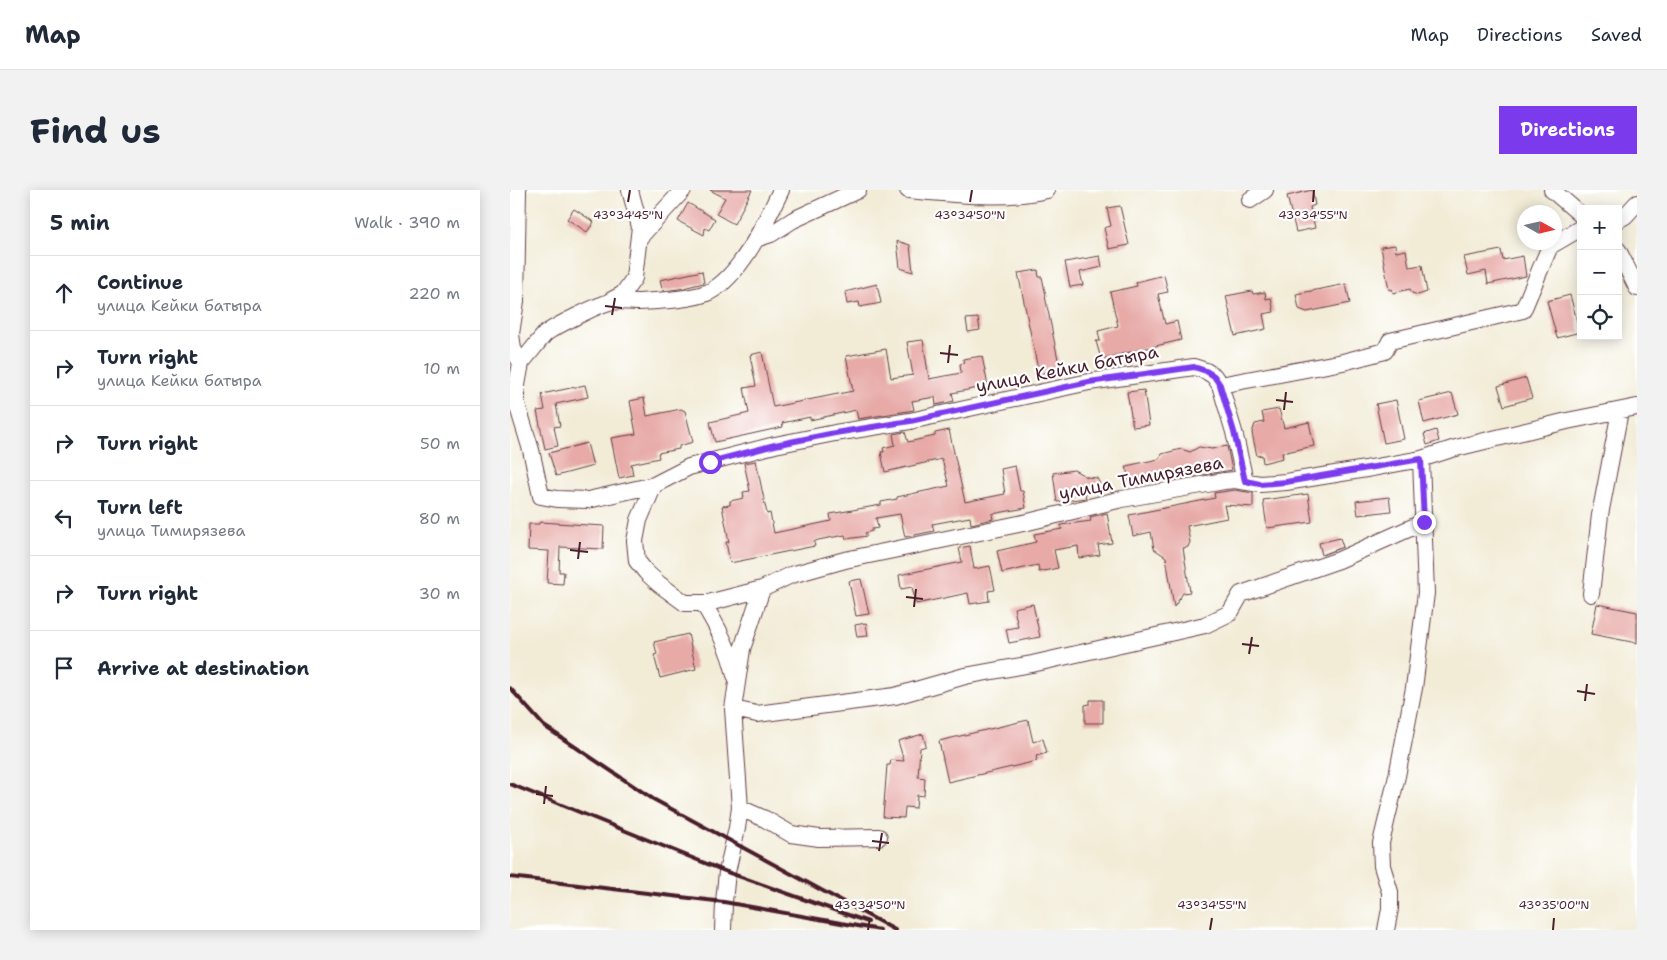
<!DOCTYPE html>
<html lang="en">
<head>
<meta charset="utf-8">
<style>
	body { margin:0; font-family:"Shantell Sans",sans-serif; background:#f2f2f3; color:#1f2937 }
	.controls { position:absolute; right:15px; top:15px; display:grid; overflow:hidden; border-radius:0px; box-shadow:0 2px 12px #0003 }
	.controls button { width:45px; height:45px; display:grid; place-items:center; padding:0; border:0; border-bottom:1px solid #e0e1e3; background:#fff; color:#1f2937; font:25px sans-serif }
	.compass { position:absolute; left:1007px; top:15px; width:45px; height:45px; border-radius:50%; background:#fff; box-shadow:0 2px 12px #0003; rotate:98deg }
	.stop { position:absolute; width:15px; height:15px; margin:-11px; border:4px solid #7c3aed; border-radius:50%; background:#fff }
	.stop.end { background:#7c3aed; border-color:#fff; box-shadow:0 1px 5px #0008 }
	.list { margin:0; padding:0; list-style:none }
	h2 { display:flex; justify-content:space-between; align-items:center; height:65px; margin:0; padding:0 20px; font-size:21px }
	h2 small { font-size:16px; font-weight:400; color:#747a83 }
	.list li { display:grid; grid-template-columns:32px 1fr auto; gap:15px; align-items:center; box-sizing:border-box; height:75px; padding:0 20px; border-top:1px solid #e0e1e3 }
	.list b { display:block; font-size:19px; white-space:nowrap }
	.list p { margin:0; font-size:16px; white-space:nowrap; color:#747a83 }
	.list em { font-size:16px; font-style:normal; color:#747a83 }
	.icon { flex:none; width:28px; height:28px; fill:none; stroke:currentColor; stroke-width:2; stroke-linecap:round; stroke-linejoin:round }
	.map { position:relative; flex:none; width:1127px; height:740px; overflow:hidden; border-radius:0px }
	header { display:flex; align-items:center; gap:30px; box-sizing:border-box; height:70px; padding:0 25px; background:#fff; border-bottom:1px solid #e0e1e3 }
	header strong { font-size:24px }
	nav { display:flex; gap:28px; margin-inline-start:auto; font-size:18px }
	.intro { display:flex; align-items:center; justify-content:space-between; box-sizing:border-box; height:120px; padding:0 30px }
	h1 { margin:0; font-size:35px }
	.button { padding:12px 22px; border-radius:0px; background:#7c3aed; color:#fff; font-size:18px; font-weight:700 }
	main { display:flex; gap:30px; padding:0 30px }
	aside { flex:1; background:#fff; border-radius:0px; box-shadow:0 2px 12px #0003 }
	.map>svg:first-child { display:block }
	.building { fill:#e7aaa7 }
	.lines { fill:none; stroke-linecap:round; stroke-linejoin:round }
	.street-casing { stroke:#633e45; stroke-width:18 }
	.street { stroke:#fff; stroke-width:16 }
	.rail { stroke:#4a1f2b; stroke-width:4 }
	.route { stroke:#7c3aed; stroke-width:6 }
	.ticks { fill:none; stroke:#4a1f2b; stroke-width:2 }
	.labels { text-anchor:middle; stroke-width:4.5; stroke-linejoin:round; paint-order:stroke }
	.street-label { font-size:18px; fill:#4a1f2b; stroke:#fff }
	.ticks-label { font-size:12px; text-anchor:middle; fill:#4a1f2b; stroke:#fff; stroke-width:4.5; stroke-linejoin:round; paint-order:stroke }
</style>
</head>
<body>
<header>
<strong>Map</strong>
<nav><a>Map</a><a>Directions</a><a>Saved</a></nav>
</header>
<div class="intro"><h1>Find us</h1><a class="button">Directions</a></div>
<main>
<aside>
<h2>5 min<small>Walk · 390 m</small></h2>
<ul class="list">
<li><svg class="icon" aria-label="ahead" viewBox="0 0 24 24"><path d="M12 20V5M6 11l6-6 6 6"/></svg><div><b>Continue</b><p>улица Кейки батыра</p></div><em>220 m</em></li>
<li><svg class="icon" aria-label="right" viewBox="0 0 24 24"><path d="M7 20v-9h11M14 6l5 5-5 5"/></svg><div><b>Turn right</b><p>улица Кейки батыра</p></div><em>10 m</em></li>
<li><svg class="icon" aria-label="right" viewBox="0 0 24 24"><path d="M7 20v-9h11M14 6l5 5-5 5"/></svg><div><b>Turn right</b></div><em>50 m</em></li>
<li><svg class="icon" aria-label="left" viewBox="0 0 24 24"><path d="M17 20v-9H6M10 6l-5 5 5 5"/></svg><div><b>Turn left</b><p>улица Тимирязева</p></div><em>80 m</em></li>
<li><svg class="icon" aria-label="right" viewBox="0 0 24 24"><path d="M7 20v-9h11M14 6l5 5-5 5"/></svg><div><b>Turn right</b></div><em>30 m</em></li>
<li><svg class="icon" aria-label="arrive" viewBox="0 0 24 24"><path d="M6 21V4h12l-3 4 3 4H6"/></svg><div><b>Arrive at destination</b></div></li>
</ul>
</aside>
<div class="map">
<svg width="1127" height="740" viewBox="0 0 1127 740">
	<rect width="100%" height="100%" fill="#fff"/>
	<filter id="ink" filterUnits="userSpaceOnUse"><feTurbulence type="fractalNoise" baseFrequency=".02" numOctaves="2"/><feDisplacementMap in="SourceGraphic" scale="10" xChannelSelector="R" yChannelSelector="G"/><feConvolveMatrix kernelMatrix="1 2 1 2 8 2 1 2 1" color-interpolation-filters="sRGB"/></filter>
	<filter id="wash" filterUnits="userSpaceOnUse"><feTurbulence type="fractalNoise" baseFrequency=".0096" numOctaves="4" result="noise"/><feDisplacementMap in="SourceGraphic" scale="20" xChannelSelector="R" yChannelSelector="G"/><feGaussianBlur stdDeviation="1.12" result="paint"/><feColorMatrix in="noise" values="0 0 0 0 0 0 0 0 0 0 0 0 0 0 0 0 0 1.4 0 .05"/><feComposite in="paint" operator="in"/></filter>
	<g filter="url(#wash)">
		<rect width="100%" height="100%" fill="#f2ecd7"/>
		<g id="blocks">
			<!-- building -->
			<path class="building" d="M 200,0 L 242,0 L 224,34 L 206,24 L 215,8 Z
				M 802,0 L 805,15 L 800,17 L 805,38 L 786,42 L 777,6 Z
				M 178,13 L 205,29 L 199,40 L 195,38 L 194,45 L 168,31 Z
				M 610,16 L 619,55 L 599,59 L 594,38 L 601,36 L 597,18 Z
				M 64,19 L 84,32 L 77,42 L 57,29 Z
				M 387,51 L 400,55 L 403,82 L 390,78 Z
				M 885,55 L 886,62 L 896,60 L 899,77 L 912,75 L 917,102 L 908,105 L 902,103 L 900,99 L 883,103 L 882,99 L 879,100 L 871,57 Z
				M 991,60 L 993,70 L 1013,66 L 1016,86 L 978,94 L 976,81 L 958,85 L 954,67 Z
				M 590,66 L 592,77 L 570,82 L 573,95 L 560,97 L 555,72 Z
				M 528,80 L 529,87 L 532,87 L 536,106 L 535,106 L 550,179 L 529,184 L 508,83 Z
				M 192,81 L 194,93 L 169,99 L 153,101 L 150,90 Z
				M 654,85 L 658,102 L 648,104 L 655,134 L 667,131 L 671,150 L 591,169 L 586,151 L 590,151 L 588,141 L 608,136 L 600,102 L 627,96 L 626,92 Z
				M 367,94 L 371,113 L 350,117 L 349,112 L 337,114 L 335,102 Z
				M 836,94 L 840,113 L 797,122 L 789,119 L 786,104 Z
				M 742,101 L 743,104 L 755,102 L 756,109 L 761,108 L 764,122 L 753,124 L 756,139 L 725,146 L 716,106 Z
				M 1060,105 L 1070,142 L 1047,148 L 1037,111 Z
				M 468,128 L 470,140 L 458,142 L 456,129 Z
				M 413,150 L 419,189 L 451,183 L 450,174 L 454,173 L 453,169 L 472,166 L 478,196 L 442,203 L 444,211 L 426,215 L 425,207 L 402,211 L 404,220 L 398,221 L 348,229 L 346,220 L 300,230 L 300,227 L 272,233 L 273,237 L 205,252 L 200,232 L 239,223 L 234,198 L 246,196 L 240,165 L 252,162 L 263,217 L 343,201 L 336,166 L 376,159 L 381,188 L 403,185 L 397,152 Z
				M 1016,188 L 1022,208 L 994,216 L 988,196 Z
				M 75,195 L 78,207 L 46,214 L 50,236 L 44,237 L 48,256 L 35,259 L 27,221 L 35,220 L 32,204 Z
				M 634,200 L 639,235 L 623,237 L 617,202 Z
				M 942,203 L 948,224 L 914,233 L 909,211 Z
				M 134,208 L 137,226 L 171,219 L 175,221 L 183,252 L 169,256 L 169,259 L 148,263 L 149,268 L 121,274 L 123,285 L 109,288 L 101,248 L 126,244 L 120,211 Z
				M 886,210 L 894,249 L 874,253 L 866,214 Z
				M 769,219 L 774,238 L 799,232 L 804,256 L 772,263 L 773,268 L 753,273 L 752,265 L 747,266 L 742,243 L 745,234 L 754,232 L 752,222 Z
				M 439,240 L 455,312 L 495,304 L 491,279 L 505,276 L 510,301 L 513,301 L 516,318 L 482,324 L 483,329 L 461,334 L 460,327 L 422,334 L 424,341 L 395,347 L 390,324 L 366,328 L 368,338 L 362,339 L 362,341 L 355,343 L 357,346 L 336,349 L 335,345 L 308,350 L 304,352 L 305,356 L 220,373 L 216,352 L 219,352 L 212,316 L 220,315 L 220,311 L 234,308 L 233,302 L 240,301 L 234,273 L 246,271 L 257,324 L 260,323 L 264,343 L 321,331 L 320,324 L 371,315 L 371,312 L 387,309 L 387,307 L 439,296 L 432,269 L 375,282 L 371,262 L 374,262 L 373,258 L 385,255 L 383,244 L 395,242 L 398,252 L 425,246 L 425,243 Z
				M 926,240 L 929,251 L 917,255 L 914,244 Z
				M 77,253 L 83,276 L 46,286 L 39,263 Z
				M 717,256 L 722,280 L 657,291 L 657,287 L 620,295 L 616,276 L 649,269 L 652,264 L 671,259 L 680,262 L 689,257 L 702,259 Z
				M 564,280 L 577,287 L 587,288 L 590,294 L 589,298 L 575,304 L 576,308 L 547,312 L 543,283 Z
				M 725,300 L 743,303 L 743,317 L 714,315 L 717,328 L 677,336 L 680,352 L 678,357 L 673,358 L 680,402 L 673,403 L 664,417 L 656,367 L 644,359 L 641,342 L 623,346 L 619,325 L 705,308 L 704,303 Z
				M 798,304 L 802,332 L 757,338 L 753,310 Z
				M 879,307 L 881,321 L 848,325 L 846,311 Z
				M 597,323 L 602,353 L 588,355 L 590,365 L 569,368 L 568,356 L 544,360 L 548,378 L 529,382 L 528,375 L 492,383 L 487,361 L 526,352 L 524,344 L 552,339 L 551,335 L 581,331 L 580,327 Z
				M 30,332 L 94,336 L 93,359 L 50,357 L 49,382 L 54,382 L 53,394 L 37,393 L 39,361 L 18,360 L 19,334 L 29,334 Z
				M 830,348 L 833,357 L 812,365 L 809,353 Z
				M 460,356 L 464,379 L 480,376 L 485,400 L 478,401 L 479,411 L 460,414 L 458,403 L 406,414 L 402,397 L 391,399 L 389,385 L 452,372 L 449,358 Z
				M 351,389 L 359,424 L 346,426 L 339,391 Z
				M 523,414 L 530,447 L 499,453 L 496,439 L 508,437 L 504,418 Z
				M 1087,414 L 1127,422 L 1127,453 L 1081,444 Z
				M 356,433 L 358,446 L 347,447 L 345,435 Z
				M 178,444 L 186,479 L 150,488 L 144,465 L 147,464 L 144,452 Z
				M 580,510 L 593,510 L 593,533 L 575,533 L 575,515 L 580,514 Z
				M 518,530 L 523,552 L 533,549 L 537,563 L 526,566 L 527,571 L 438,592 L 429,551 Z
				M 413,544 L 416,556 L 410,558 L 408,587 L 415,588 L 414,606 L 407,605 L 406,618 L 395,617 L 394,628 L 373,627 L 377,575 L 380,575 L 381,570 L 394,571 L 388,551 Z"/>
		</g>
	</g>
	<g filter="url(#ink)">
		<use href="#blocks" fill-opacity="0" stroke="#633e45" stroke-width="1"/>
		<g class="lines">
			<defs>
				<path id="street" d="M 8,0 L 6,111 L 1,144 L 3,159 L 11,173 L 7,195 L 7,214 L 21,260 L 31,306 L 47,309 L 78,310 L 144,295 L 179,277 L 265,255 L 325,243 L 400,231 L 579,192 L 684,177 L 696,181 L 704,186 L 710,195 L 724,242 L 735,291
					M 398,0 C 441,4 495,10 537,0
					M 1042,0 L 1071,25
					M 740,10 L 755,0
					M 1108,30 L 1115,26 L 1127,13
					M 129,48 L 173,0
					M 246,49 L 261,44 L 283,30 L 348,0
					M 1108,60 L 1127,98
					M 100,111 L 113,104 L 124,88 L 130,37 L 120,0
					M 11,173 C 19,164 27,153 35,144 C 43,137 90,114 100,112 C 109,110 119,112 127,112 C 146,111 182,110 199,102 C 231,86 256,31 271,0
					M 710,195 L 833,172 L 875,161 L 880,151 L 1013,120 L 1040,56 L 1071,38
					M 144,295 L 129,330 L 125,351 L 127,371 L 136,382 L 149,394 L 175,413 L 198,413 L 252,399 L 281,385 L 335,370 L 518,332 L 612,309 L 714,291 L 725,290 L 750,294 L 776,292 L 856,279 L 911,269 L 942,259 L 1057,231 L 1127,217
					M 1081,404 L 1090,325 L 1110,221
					M 193,413 C 207,436 219,458 225,485
					M 223,519 L 247,524 L 385,506 L 455,486 L 522,474 L 695,435 L 720,423 L 731,404 L 829,370 L 914,332
					M 230,618 L 255,629 L 281,644 L 309,648 L 369,647
					M 213,740 L 214,712 L 217,682 L 227,638 L 230,618 L 223,519 L 232,459 L 252,399
					M 876,740 L 880,719 L 880,702 L 872,676 L 871,653 L 887,586 L 904,498 L 916,403 L 911,269"/>
			</defs>
			<!-- street casing -->
			<use href="#street" class="street-casing"/>
			<!-- street -->
			<use href="#street" class="street"/>
			<!-- rail -->
			<path class="rail" d="M 0,498 L 34,536 L 143,609 L 385,740
				M 0,594 L 217,682 L 358,732
				M 0,687 L 214,712 L 370,740"/>
		</g>
	</g>
	<g class="lines" filter="url(#ink)">
		<!-- route -->
		<path class="route" d="M 200,272 L 265,255 L 325,243 L 400,231 L 579,192 L 684,177 L 696,181 L 704,186 L 710,195 L 724,242 L 735,291 L 750,294 L 776,292 L 911,269 L 914,332"/>
	</g>
	<!-- ticks -->
	<path class="ticks" d="M 118,12 L 120,0M 460,12 L 462,0M 803,12 L 804,0M 95,116 L 112,118M 102,125 L 105,108M 430,163 L 448,165M 438,173 L 440,155M 766,210 L 783,212M 774,220 L 776,202M 60,360 L 78,362M 68,369 L 70,352M 396,407 L 413,409M 404,417 L 406,399M 732,454 L 749,456M 739,464 L 742,447M 1067,501 L 1085,504M 1075,511 L 1077,494M 26,604 L 43,606M 34,614 L 36,596M 362,651 L 379,653M 369,661 L 372,643M 358,740 L 360,728M 700,740 L 702,728M 1043,740 L 1044,728"/>
	<g class="labels">
		<!-- street labels -->
		<g class="street-label">
			<text transform="translate(557 179) rotate(-11)" y="6">улица Кейки батыра</text>
			<text transform="translate(631 288) rotate(-11)" y="6">улица Тимирязева</text>
		</g>
	</g>
	<g class="ticks-label">
		<text x="118" y="29">43°34'45"N</text>
		<text x="460" y="29">43°34'50"N</text>
		<text x="803" y="29">43°34'55"N</text>
		<text x="360" y="719">43°34'50"N</text>
		<text x="702" y="719">43°34'55"N</text>
		<text x="1044" y="719">43°35'00"N</text>
	</g>
</svg>
<div class="controls">
<button>+</button>
<button>−</button>
<button><svg class="icon" aria-label="locate" viewBox="0 0 24 24"><circle cx="12" cy="12" r="6"/><path d="M12 2v4M12 18v4M2 12h4M18 12h4"/></svg></button>
</div>
<svg class="compass" viewBox="-18 -18 36 36"><path d="M0-13l5 13h-10z" fill="#e53935"/><path d="M0 13l5-13h-10z" fill="#747a83"/></svg>
<div class="stop" style="left:200px;top:272px"></div>
<div class="stop end" style="left:914px;top:332px"></div>
</div>
</main>
</body>
</html>
